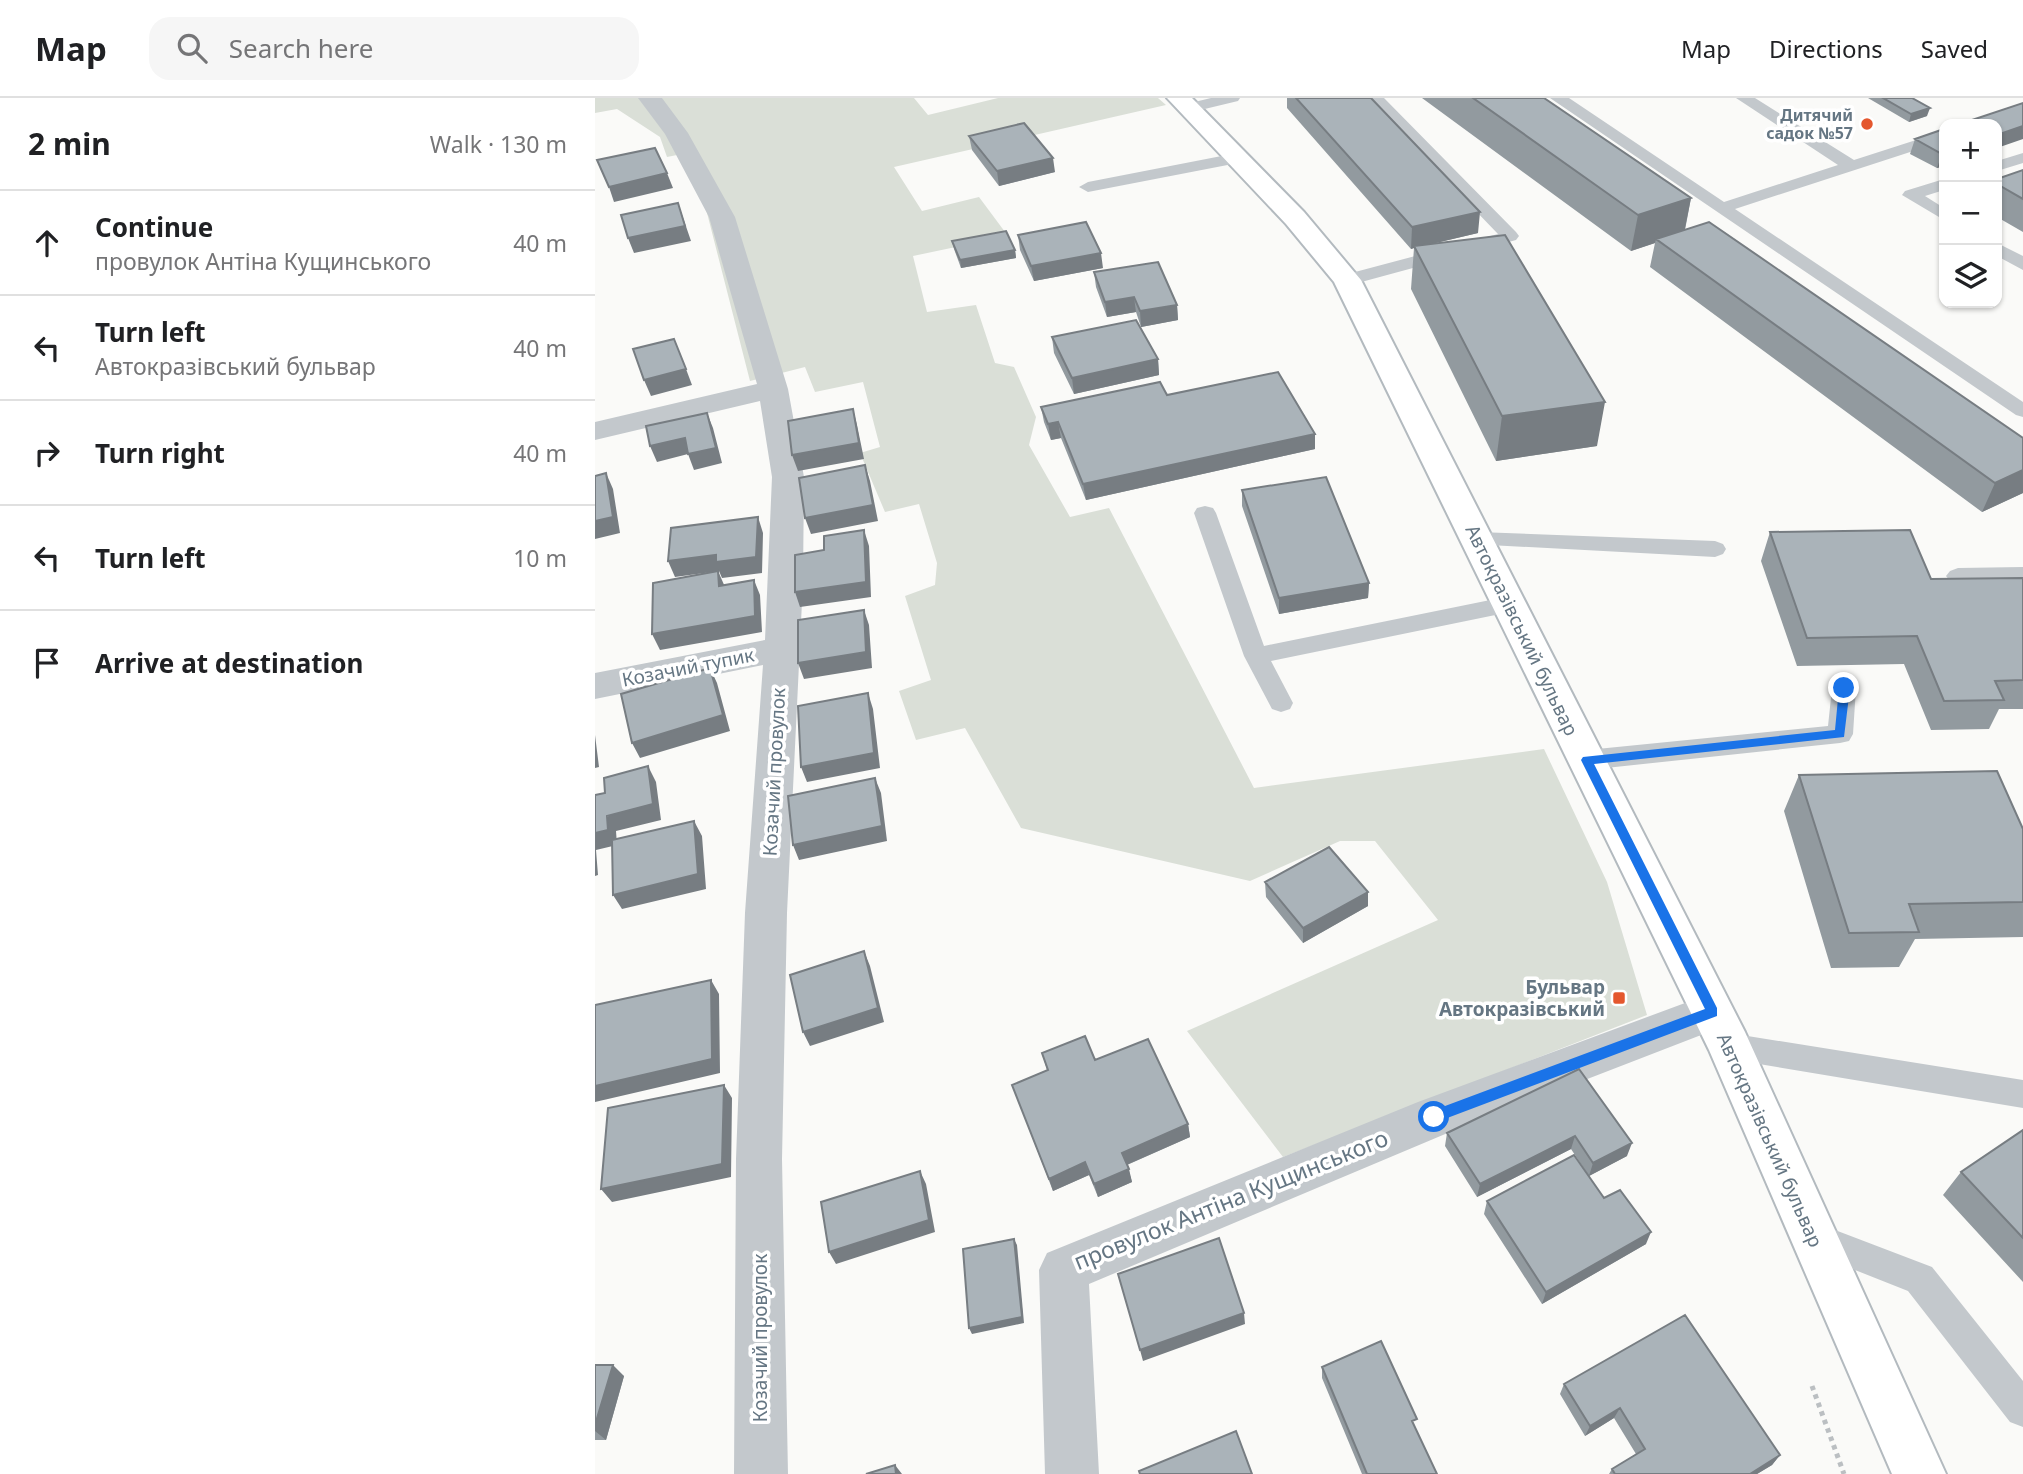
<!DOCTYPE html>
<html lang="en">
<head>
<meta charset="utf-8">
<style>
	body { margin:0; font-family:"Noto Sans",sans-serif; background:#f6f6f6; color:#202124 }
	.controls { position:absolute; right:21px; top:21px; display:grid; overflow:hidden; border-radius:14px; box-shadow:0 2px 5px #0004 }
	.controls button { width:63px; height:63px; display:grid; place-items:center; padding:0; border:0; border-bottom:2px solid #e0e0e0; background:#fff; color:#202124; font:35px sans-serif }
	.stop { position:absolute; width:21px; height:21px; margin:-16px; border:5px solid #1a73e8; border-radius:50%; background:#fff }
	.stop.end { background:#1a73e8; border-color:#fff; box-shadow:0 2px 7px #0008 }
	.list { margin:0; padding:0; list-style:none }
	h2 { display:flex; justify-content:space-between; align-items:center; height:91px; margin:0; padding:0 28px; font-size:30px }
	h2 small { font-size:23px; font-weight:400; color:#757577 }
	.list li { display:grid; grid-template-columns:46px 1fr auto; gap:21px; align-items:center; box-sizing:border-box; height:105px; padding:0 28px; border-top:2px solid #e0e0e0 }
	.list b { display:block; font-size:26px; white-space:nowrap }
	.list p { margin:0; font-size:23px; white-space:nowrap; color:#757577 }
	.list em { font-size:23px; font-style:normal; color:#757577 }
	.icon { flex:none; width:38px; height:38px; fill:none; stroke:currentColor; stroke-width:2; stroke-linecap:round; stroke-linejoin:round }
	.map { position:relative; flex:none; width:1428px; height:1376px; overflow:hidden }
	header { display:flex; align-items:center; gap:42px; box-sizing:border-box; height:98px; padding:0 35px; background:#fff; border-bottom:2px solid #e0e0e0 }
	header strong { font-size:33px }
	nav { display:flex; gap:38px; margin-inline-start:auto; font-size:24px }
	.search { width:490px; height:63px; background:#f6f6f6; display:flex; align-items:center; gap:18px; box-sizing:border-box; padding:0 24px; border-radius:21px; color:#757577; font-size:26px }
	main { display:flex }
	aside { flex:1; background:#fff }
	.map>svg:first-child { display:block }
	.green { fill:#dadfd7 }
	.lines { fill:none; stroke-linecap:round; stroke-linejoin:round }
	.secondary-casing { stroke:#b3babf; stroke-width:4 }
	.path { stroke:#bbbfc2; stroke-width:5; stroke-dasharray:4.5 4.5; stroke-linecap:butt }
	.lane { fill:#c3c8cc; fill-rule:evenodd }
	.street { fill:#c3c8cc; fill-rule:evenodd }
	.secondary { fill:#fff; fill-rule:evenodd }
	.wall { fill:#929a9f }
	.shaded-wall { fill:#777d82 }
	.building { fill:#aab3b9; stroke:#777d82; stroke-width:2 }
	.route { fill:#1a73e8 }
	.poi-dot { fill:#e4572e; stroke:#fff; stroke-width:2.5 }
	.labels { text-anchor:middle; stroke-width:7; stroke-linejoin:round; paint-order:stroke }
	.far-poi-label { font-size:16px; font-weight:bold; fill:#657683; stroke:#fff; text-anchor:end }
	.street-label { font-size:19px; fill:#657683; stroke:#fff }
	.poi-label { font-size:19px; font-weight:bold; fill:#657683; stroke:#fff; text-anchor:end }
	.near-street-label { font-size:23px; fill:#657683; stroke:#fff }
</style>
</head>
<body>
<header>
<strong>Map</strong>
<div class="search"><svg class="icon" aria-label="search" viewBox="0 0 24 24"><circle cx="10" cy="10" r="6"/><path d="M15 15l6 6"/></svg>Search here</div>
<nav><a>Map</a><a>Directions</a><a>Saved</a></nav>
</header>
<main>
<aside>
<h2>2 min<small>Walk · 130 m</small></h2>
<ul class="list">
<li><svg class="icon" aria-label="ahead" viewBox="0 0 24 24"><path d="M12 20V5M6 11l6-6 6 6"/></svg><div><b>Continue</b><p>провулок Антіна Кущинського</p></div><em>40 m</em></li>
<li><svg class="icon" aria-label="left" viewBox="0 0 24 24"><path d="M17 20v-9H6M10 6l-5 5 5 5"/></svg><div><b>Turn left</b><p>Автокразівський бульвар</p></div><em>40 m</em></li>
<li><svg class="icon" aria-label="right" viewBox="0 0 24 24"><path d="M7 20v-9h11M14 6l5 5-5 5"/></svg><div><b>Turn right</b></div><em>40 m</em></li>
<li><svg class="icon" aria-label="left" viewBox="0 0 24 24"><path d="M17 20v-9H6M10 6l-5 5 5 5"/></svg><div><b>Turn left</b></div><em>10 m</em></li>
<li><svg class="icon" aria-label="arrive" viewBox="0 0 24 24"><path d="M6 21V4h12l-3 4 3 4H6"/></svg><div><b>Arrive at destination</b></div></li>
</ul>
</aside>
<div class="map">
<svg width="1428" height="1376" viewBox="0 0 1428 1376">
	<rect width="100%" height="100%" fill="#fafaf8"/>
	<!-- green -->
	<path class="green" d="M 0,0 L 319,0 L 333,17 L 403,0 L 563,0 L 571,7 L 299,69 L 327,113 L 384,99 L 413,138 L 318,158 L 332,214 L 381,207 L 400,265 L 419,269 L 441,319 L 434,347 L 475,419 L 514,410 L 659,690 L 949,651 L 1012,784 L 1052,917 L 688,1059 L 592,933 L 843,822 L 780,743 L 745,743 L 655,783 L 426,730 L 370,630 L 321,642 L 304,593 L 336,582 L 310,498 L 340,487 L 342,465 L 324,406 L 290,414 L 265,355 L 285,349 L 268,284 L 220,294 L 210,269 L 155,283 L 111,111 L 87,56 L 72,59 L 65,39 L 22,11 L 0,15 Z"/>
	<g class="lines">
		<defs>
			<path id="secondary" d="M 572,0 L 597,0 L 709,114 L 766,182 L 1150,934 L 1351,1376 L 1297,1376 L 1114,952 L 739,184 L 691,126 Z"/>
		</defs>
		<!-- secondary casing -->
		<use href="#secondary" class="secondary-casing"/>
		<!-- path -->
		<path class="path" d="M 1217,1288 L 1249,1376"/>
		<!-- lane -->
		<path class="lane" d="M 616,0 L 645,0 L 643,3 L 593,15 L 585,10 L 587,7 Z
			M 772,0 L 789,0 L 921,134 L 924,138 L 921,142 L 759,186 L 745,186 L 743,182 L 745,178 L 903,136 Z
			M 955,0 L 974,0 L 1129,104 L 1243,67 L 1141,0 L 1160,0 L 1259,62 L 1349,33 L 1349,43 L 1140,111 L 1428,304 L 1428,319 L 1421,317 Z
			M 642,55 L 648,56 L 650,60 L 648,64 L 493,94 L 484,89 L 493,84 Z
			M 1428,55 L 1428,65 L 1402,73 L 1402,63 Z
			M 1349,81 L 1349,92 L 1330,98 L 1349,110 L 1349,122 L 1307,97 L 1310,93 Z
			M 1402,145 L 1428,158 L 1428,172 L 1402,158 Z
			M 610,408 L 618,410 L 621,415 L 669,548 L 915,498 L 923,500 L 927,506 L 923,512 L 915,514 L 676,563 L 698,605 L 695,611 L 686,614 L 677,611 L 649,558 L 599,415 L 602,410 Z
			M 883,434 L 1120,443 L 1128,446 L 1131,451 L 1128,456 L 1120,459 L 875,446 L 872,441 L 875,436 Z
			M 1428,469 L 1428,485 L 1363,486 L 1355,483 L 1351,478 L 1355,473 L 1363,470 Z
			M 1249,581 L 1258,584 L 1261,590 L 1258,636 L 1254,643 L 1245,645 L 992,672 L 983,669 L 979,662 L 983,655 L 992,652 L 1233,628 L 1237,590 L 1240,584 Z
			M 1134,935 L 1428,982 L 1428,1010 L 1134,961 L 1123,957 L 1119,948 L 1123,939 Z
			M 1219,1124 L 1337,1169 L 1428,1283 L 1428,1329 L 1415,1324 L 1313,1193 L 1207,1151 L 1202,1140 L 1207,1129 Z"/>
		<!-- street -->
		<path class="street" d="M 43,0 L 67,0 L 93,35 L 140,119 L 193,291 L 209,379 L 208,483 L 192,815 L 187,1061 L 193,1376 L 139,1376 L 141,1061 L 150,815 L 168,567 L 0,601 L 0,575 L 170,542 L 177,379 L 165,303 L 0,342 L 0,324 L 162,286 L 114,119 L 70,36 Z
			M 1117,895 L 1132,901 L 1139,914 L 1132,927 L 855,1034 L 494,1186 L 504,1376 L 450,1376 L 444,1172 L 452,1155 L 823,1004 Z"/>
		<!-- secondary -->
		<use href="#secondary" class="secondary"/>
	</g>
	<!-- wall -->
	<path class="wall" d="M 692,0 L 776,0 L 883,135 L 840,145 L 1002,348 L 901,363 L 816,191 L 819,150 L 816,151 L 692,10 Z
		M 827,0 L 949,0 L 1096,100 L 1090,132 L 1428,340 L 1428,395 L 1387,414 L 1055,169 L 1060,145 L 1036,153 Z
		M 1273,0 L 1317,0 L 1332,18 L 1314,24 Z
		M 1349,31 L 1349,68 L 1342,70 L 1315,56 L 1320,41 Z
		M 374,38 L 460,74 L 404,88 L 377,52 Z
		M 1428,72 L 1428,134 L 1402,119 L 1402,81 Z
		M 423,137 L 508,170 L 439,183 L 425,152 Z
		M 357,143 L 420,152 L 421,160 L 366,170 L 359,151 Z
		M 499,174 L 582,207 L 583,222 L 546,229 L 541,214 L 512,219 L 501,189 Z
		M 457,239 L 563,261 L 564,277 L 479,296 L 459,255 Z
		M 572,297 L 720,336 L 720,351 L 491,402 L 466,340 L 456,342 L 449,324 L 446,309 Z
		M 647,392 L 774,485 L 773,500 L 684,516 L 647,408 Z
		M 1175,434 L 1336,481 L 1428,480 L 1428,611 L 1404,611 L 1394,631 L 1336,632 L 1309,566 L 1202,568 L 1166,463 Z
		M 1204,677 L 1428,731 L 1428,839 L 1320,841 L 1304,869 L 1236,870 L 1189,713 Z
		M 670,784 L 773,808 L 708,845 L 671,799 Z
		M 447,955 L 500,962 L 593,1026 L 595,1039 L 532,1067 L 537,1084 L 503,1099 L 494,1077 L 458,1093 L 417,987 L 452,972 Z
		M 984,971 L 1032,1058 L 994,1078 L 976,1051 L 882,1099 L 850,1048 L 852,1035 Z
		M 1428,1032 L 1428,1184 L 1348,1097 L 1366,1074 Z
		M 1009,1100 L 1051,1146 L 947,1206 L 889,1116 L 892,1103 Z
		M 0,1267 L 29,1278 L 11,1342 L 0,1342 Z
		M 727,1269 L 842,1376 L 767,1376 L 727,1280 Z
		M 969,1286 L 1185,1357 L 1177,1367 L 1162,1376 L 1014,1376 L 1017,1371 L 1041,1356 L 1019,1320 L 990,1338 L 965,1296 Z"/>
	<!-- shaded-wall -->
	<path class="shaded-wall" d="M 1335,10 L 1332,18 L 1314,24 L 1316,16 Z
		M 1428,28 L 1428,41 L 1402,50 L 1402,37 Z
		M 1349,55 L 1349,68 L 1342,70 L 1347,56 Z
		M 458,60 L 460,74 L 404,88 L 402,73 Z
		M 72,75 L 78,90 L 19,104 L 14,89 Z
		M 1096,100 L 1089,135 L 1061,141 L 1060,145 L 1036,153 L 1043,117 Z
		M 83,105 L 96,143 L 39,155 L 33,140 Z
		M 885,114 L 883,135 L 820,150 L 819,148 L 819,150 L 816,151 L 817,129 Z
		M 420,152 L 421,160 L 366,170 L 365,162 Z
		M 506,155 L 508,170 L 439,183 L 436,168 Z
		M 539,199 L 541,214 L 512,219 L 510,204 Z
		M 582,207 L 583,222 L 546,229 L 545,213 Z
		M 563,261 L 564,277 L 479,296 L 477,280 Z
		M 91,271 L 97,287 L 56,298 L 49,282 Z
		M 1010,304 L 1002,348 L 901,363 L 907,318 Z
		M 258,311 L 262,327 L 269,361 L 203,373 L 197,357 Z
		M 112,315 L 118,330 L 127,365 L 99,372 L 93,356 L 62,364 L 55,348 Z
		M 463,324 L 466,340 L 456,342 L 453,326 Z
		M 720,336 L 720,351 L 491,402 L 488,386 Z
		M 270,367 L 275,383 L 283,423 L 216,436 L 210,420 Z
		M 1428,372 L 1428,395 L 1387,414 L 1400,385 Z
		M 11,375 L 18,391 L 25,435 L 0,441 L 0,423 Z
		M 163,419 L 168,435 L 167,475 L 127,480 L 124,473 L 80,479 L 73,463 Z
		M 269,432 L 274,448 L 276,499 L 205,509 L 200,494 Z
		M 123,473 L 130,489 L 124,488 Z
		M 159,482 L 165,497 L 167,534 L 65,552 L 57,536 Z
		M 774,485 L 773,500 L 684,516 L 684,500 Z
		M 269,512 L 274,527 L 277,570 L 209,581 L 203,565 Z
		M 115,570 L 122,585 L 135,633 L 45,660 L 37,645 Z
		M 273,595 L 278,611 L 285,670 L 212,684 L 206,669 Z
		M 0,637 L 4,669 L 0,670 Z
		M 53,668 L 61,684 L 66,722 L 21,733 L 22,747 L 1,752 L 3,777 L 0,778 L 0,735 Z
		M 280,680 L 286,695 L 292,743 L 204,762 L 198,747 Z
		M 99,723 L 107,738 L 111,791 L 27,811 L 18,797 Z
		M 773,794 L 773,808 L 708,845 L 708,830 Z
		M 269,853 L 275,868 L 289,924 L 215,948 L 208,934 Z
		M 116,882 L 124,896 L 125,975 L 0,1004 L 0,988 Z
		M 129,987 L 137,1000 L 136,1079 L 17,1104 L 6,1091 Z
		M 593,1026 L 595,1039 L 529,1068 L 527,1055 Z
		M 980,1038 L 976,1051 L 882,1099 L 885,1086 Z
		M 1037,1045 L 1032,1058 L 994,1078 L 998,1065 Z
		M 490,1064 L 494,1077 L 458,1093 L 454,1081 Z
		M 534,1071 L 537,1084 L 503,1099 L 499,1086 Z
		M 325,1073 L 331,1086 L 340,1134 L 241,1166 L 234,1154 Z
		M 1056,1134 L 1051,1146 L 947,1206 L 951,1194 Z
		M 419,1141 L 422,1147 L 429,1225 L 377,1236 L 374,1230 Z
		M 649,1215 L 650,1226 L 548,1263 L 545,1252 Z
		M 18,1267 L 29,1278 L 11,1342 L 0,1333 L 0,1327 Z
		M 1025,1310 L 1019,1320 L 990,1338 L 995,1328 Z
		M 1185,1357 L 1177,1367 L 1162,1376 L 1155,1376 Z
		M 300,1367 L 307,1376 L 301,1376 Z"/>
	<!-- building -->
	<path class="building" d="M 701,0 L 776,0 L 885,114 L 817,129 Z
		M 878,0 L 949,0 L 1096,100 L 1043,117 Z
		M 1288,0 L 1317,0 L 1335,10 L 1316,16 Z
		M 1428,5 L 1428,28 L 1402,37 L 1402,26 L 1365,26 Z
		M 429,25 L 458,60 L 402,73 L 374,38 Z
		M 1349,31 L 1349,55 L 1347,56 L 1320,41 Z
		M 60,50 L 72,75 L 14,89 L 2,62 Z
		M 1428,72 L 1428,101 L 1402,86 L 1402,81 Z
		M 83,105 L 90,128 L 33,140 L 26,117 Z
		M 491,124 L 506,155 L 436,168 L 423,137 Z
		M 1114,124 L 1428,340 L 1428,372 L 1400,385 L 1061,141 Z
		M 411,133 L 420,152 L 365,162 L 357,143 Z
		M 910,137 L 1010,304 L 907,318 L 819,148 Z
		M 563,164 L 582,207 L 545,213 L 539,199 L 510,204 L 499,174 Z
		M 541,222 L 563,261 L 477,280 L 457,239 Z
		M 79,241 L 91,271 L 49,282 L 38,251 Z
		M 683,274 L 720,336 L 488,386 L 463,324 L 453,326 L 446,309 L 565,284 L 572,297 Z
		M 258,311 L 264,345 L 197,357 L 193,323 Z
		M 112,315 L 121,350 L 93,356 L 90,340 L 55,348 L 51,328 Z
		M 270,367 L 278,407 L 210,420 L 204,380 Z
		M 11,375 L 18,419 L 0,423 L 0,378 Z
		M 731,379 L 774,485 L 684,500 L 647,392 Z
		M 163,419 L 161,459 L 121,464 L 121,457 L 73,463 L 76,430 Z
		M 269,432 L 271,484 L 200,494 L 200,457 L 229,452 L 229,438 Z
		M 1315,432 L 1336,481 L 1428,480 L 1428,582 L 1400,583 L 1409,602 L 1349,603 L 1322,538 L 1212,540 L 1175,434 Z
		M 123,473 L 124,488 L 159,482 L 160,518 L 57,536 L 58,485 Z
		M 269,512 L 271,554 L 203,565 L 203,522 Z
		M 115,570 L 128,617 L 37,645 L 26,596 Z
		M 273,595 L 279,655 L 206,669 L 203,608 Z
		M 53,668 L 58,706 L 12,718 L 13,732 L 0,735 L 0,697 L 10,695 L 9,680 Z
		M 1402,673 L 1428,731 L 1428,804 L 1314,806 L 1324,834 L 1254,835 L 1204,677 Z
		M 280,680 L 287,728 L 198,747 L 193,698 Z
		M 99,723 L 103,776 L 18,797 L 17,742 Z
		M 734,749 L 773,794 L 708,830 L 670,784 Z
		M 269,853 L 283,910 L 208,934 L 195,877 Z
		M 116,882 L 117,961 L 0,988 L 0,907 Z
		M 490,938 L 500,962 L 553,941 L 593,1026 L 527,1055 L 534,1071 L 499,1086 L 490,1064 L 454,1081 L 417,987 L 453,972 L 447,955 Z
		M 984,971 L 1037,1045 L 998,1065 L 980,1038 L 885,1086 L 852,1035 Z
		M 129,987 L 127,1066 L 6,1091 L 13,1010 Z
		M 1428,1032 L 1428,1140 L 1366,1074 Z
		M 979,1057 L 1009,1100 L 1025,1092 L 1056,1134 L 951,1194 L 892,1103 Z
		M 325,1073 L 334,1122 L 234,1154 L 226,1104 Z
		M 624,1140 L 649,1215 L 545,1252 L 523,1176 Z
		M 419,1141 L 427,1219 L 374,1230 L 368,1151 Z
		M 1090,1217 L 1185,1357 L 1155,1376 L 1020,1376 L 1017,1371 L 1050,1351 L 1025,1310 L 995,1328 L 969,1286 Z
		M 786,1243 L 822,1321 L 817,1323 L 842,1376 L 772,1376 L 727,1269 Z
		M 0,1267 L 18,1267 L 0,1327 Z
		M 641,1333 L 657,1376 L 545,1376 L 544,1373 Z
		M 300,1367 L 301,1376 L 271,1376 Z"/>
	<!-- route -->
	<path class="route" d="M 1249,587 L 1255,590 L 1249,639 L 999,666 L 1122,910 L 1122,918 L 839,1025 L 834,1023 L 834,1014 L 1110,911 L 986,662 L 988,659 L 1240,632 L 1244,590 Z"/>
	<!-- markers -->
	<g class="poi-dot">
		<circle cx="1272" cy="26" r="7"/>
		<rect x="1017" y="893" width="14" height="14" rx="3.5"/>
	</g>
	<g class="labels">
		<!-- far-poi labels -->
		<g class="far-poi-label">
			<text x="1258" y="23">Дитячий<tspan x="1258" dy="18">садок №57</tspan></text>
		</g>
		<!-- street labels -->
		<g class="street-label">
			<text transform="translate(927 532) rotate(64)" y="7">Автокразівський бульвар</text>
			<text transform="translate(93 569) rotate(-11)" y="7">Козачий тупик</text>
			<text transform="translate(179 674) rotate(-87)" y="7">Козачий провулок</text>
			<text transform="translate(1175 1042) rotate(66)" y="7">Автокразівський бульвар</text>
			<text transform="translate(165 1240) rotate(-90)" y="7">Козачий провулок</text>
		</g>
		<!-- poi labels -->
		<g class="poi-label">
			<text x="1010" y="896">Бульвар<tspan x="1010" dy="22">Автокразівський</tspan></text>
		</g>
		<!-- near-street labels -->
		<g class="near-street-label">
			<text transform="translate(636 1102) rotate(-22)" y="8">провулок Антіна Кущинського</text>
		</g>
	</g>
</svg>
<div class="controls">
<button>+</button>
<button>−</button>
<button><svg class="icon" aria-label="layers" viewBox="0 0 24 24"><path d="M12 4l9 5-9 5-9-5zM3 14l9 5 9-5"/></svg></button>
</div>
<div class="stop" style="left:839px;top:1019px"></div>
<div class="stop end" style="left:1249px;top:590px"></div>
</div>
</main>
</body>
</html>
